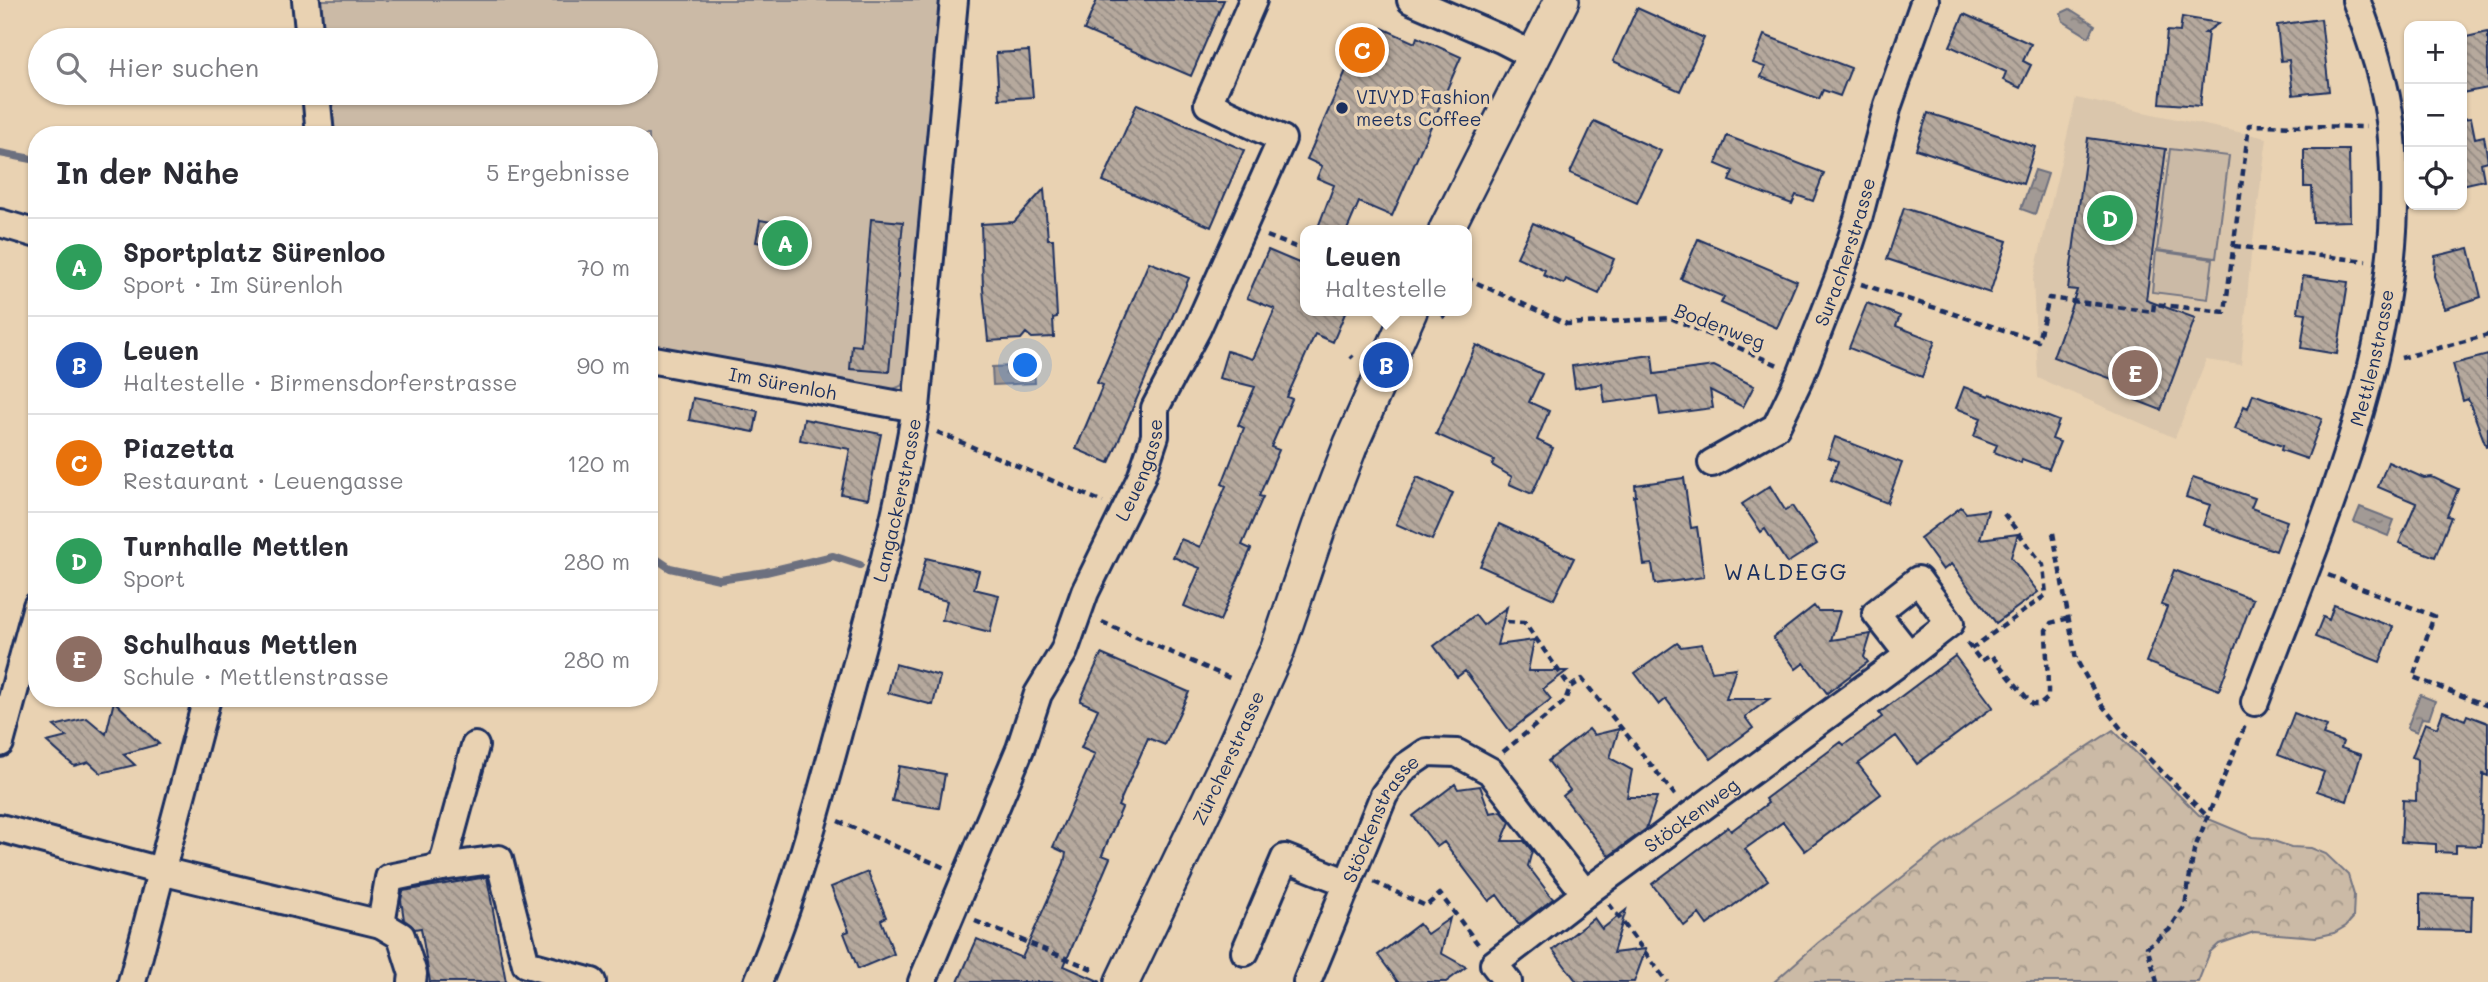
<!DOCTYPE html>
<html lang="de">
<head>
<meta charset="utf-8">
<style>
	body { margin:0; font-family:Mali,sans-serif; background:#f2f2f3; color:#2b2b33 }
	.controls { position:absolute; right:21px; top:21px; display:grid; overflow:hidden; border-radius:14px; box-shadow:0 2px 5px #0004 }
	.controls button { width:63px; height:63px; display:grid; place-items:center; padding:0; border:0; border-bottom:2px solid #e1e1e2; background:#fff; color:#2b2b33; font:35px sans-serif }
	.you { position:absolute; left:1026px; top:366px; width:24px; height:24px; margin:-18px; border:5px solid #fff; border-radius:50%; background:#1a73e8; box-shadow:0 0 0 10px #1a73e833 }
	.badge { display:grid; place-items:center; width:46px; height:46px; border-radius:50%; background:#1b2f5e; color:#fff; font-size:23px; font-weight:700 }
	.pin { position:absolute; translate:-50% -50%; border:4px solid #fff; box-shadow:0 2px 7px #0006 }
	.popup { position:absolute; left:1300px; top:225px; width:172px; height:91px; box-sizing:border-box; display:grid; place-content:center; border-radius:14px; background:#fff; filter:drop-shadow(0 2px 5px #0005); font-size:23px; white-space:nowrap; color:#7c7c81 }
	.popup b { font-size:26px; color:#2b2b33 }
	.popup::after { content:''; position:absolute; left:50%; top:100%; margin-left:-14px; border:14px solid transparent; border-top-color:#fff }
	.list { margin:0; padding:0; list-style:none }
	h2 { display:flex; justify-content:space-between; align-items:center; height:91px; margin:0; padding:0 28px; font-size:30px }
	h2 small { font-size:23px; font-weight:400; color:#7c7c81 }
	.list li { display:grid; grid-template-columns:46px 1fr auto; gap:21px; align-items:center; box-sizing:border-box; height:98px; padding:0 28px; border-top:2px solid #e1e1e2 }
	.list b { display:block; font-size:26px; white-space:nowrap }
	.list p { margin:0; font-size:23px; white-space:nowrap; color:#7c7c81 }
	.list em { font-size:23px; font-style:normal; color:#7c7c81 }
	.icon { flex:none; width:38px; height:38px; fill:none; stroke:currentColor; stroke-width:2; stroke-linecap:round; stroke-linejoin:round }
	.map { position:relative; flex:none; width:2488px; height:982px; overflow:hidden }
	.search { position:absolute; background:#fff; box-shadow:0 2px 5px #0004; left:28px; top:28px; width:630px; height:77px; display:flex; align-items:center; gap:18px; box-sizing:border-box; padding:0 24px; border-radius:38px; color:#7c7c81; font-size:26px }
	.panel { position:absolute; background:#fff; box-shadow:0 2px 5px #0004; left:28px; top:126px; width:630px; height:581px; border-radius:28px }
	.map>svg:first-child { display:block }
	.built { fill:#dac6ac }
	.green { fill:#cbbaa6; stroke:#737482; stroke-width:2 }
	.forest { fill:url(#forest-crowns); stroke:#737482; stroke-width:2 }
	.water { fill:url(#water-ripples); stroke:#6c6f7f; stroke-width:2 }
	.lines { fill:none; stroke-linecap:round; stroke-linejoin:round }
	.stream { stroke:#6c6f7f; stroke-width:8 }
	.building { fill:url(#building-back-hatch); stroke:#1b2f5e; stroke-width:2 }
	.minor-casing { stroke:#1b2f5e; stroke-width:32 }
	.major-casing { stroke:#1b2f5e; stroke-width:38 }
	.path { stroke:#1b2f5e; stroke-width:4.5; stroke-dasharray:7 5; stroke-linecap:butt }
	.minor { stroke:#e9d2b2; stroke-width:26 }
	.major { stroke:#e9d2b2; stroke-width:33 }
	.poi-dot { fill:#1b2f5e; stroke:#e9d2b2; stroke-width:2.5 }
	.labels { text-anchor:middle; stroke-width:7; stroke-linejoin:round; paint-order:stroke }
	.poi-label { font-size:19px; fill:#1b2f5e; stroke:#e9d2b2; text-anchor:start }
	.street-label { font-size:19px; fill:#1b2f5e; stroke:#e9d2b2 }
	.quarter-label { font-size:23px; letter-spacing:2px; fill:#1b2f5e; stroke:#e9d2b2 }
</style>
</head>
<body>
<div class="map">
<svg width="2488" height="982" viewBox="0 0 2488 982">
	<defs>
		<pattern id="forest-crowns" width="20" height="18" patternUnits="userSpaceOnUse" patternTransform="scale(1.75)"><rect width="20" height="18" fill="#cbbaa6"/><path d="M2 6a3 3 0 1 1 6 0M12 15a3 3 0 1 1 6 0" fill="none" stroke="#a4988a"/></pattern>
		<pattern id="water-ripples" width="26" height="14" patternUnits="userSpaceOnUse" patternTransform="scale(1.75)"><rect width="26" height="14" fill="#a29a95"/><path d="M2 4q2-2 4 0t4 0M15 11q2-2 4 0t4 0" fill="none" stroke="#837e7d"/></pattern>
		<pattern id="building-back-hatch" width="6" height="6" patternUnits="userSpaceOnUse" patternTransform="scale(1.75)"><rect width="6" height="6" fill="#b6a99d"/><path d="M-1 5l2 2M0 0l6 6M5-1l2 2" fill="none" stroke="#938a83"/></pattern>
	</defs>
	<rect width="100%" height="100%" fill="#e9d2b2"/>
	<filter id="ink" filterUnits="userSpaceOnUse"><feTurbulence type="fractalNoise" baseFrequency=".0143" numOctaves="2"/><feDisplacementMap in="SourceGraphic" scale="14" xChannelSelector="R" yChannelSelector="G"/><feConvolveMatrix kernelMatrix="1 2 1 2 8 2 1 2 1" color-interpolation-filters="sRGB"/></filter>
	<g filter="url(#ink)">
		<!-- built -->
		<path class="built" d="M 2076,98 L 2267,138 L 2251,255 L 2241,365 L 2206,360 L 2175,438 L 2038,378 L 2033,280 Z"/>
		<!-- green -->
		<path class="green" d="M 312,0 L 943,0 L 908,375 L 901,386 L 888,391 L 649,352 L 649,135 L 327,135 L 323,93 L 646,93 L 646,40 L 317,40 Z
			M 2170,149 L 2229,156 L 2216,258 L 2157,250 Z
			M 2156,251 L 2213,259 L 2208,299 L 2152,292 Z"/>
		<!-- forest -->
		<path class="forest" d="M 2113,730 L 2199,815 L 2252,837 L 2265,838 L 2291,847 L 2311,848 L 2326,854 L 2348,875 L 2354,895 L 2353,918 L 2346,926 L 2334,933 L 2316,937 L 2254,932 L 2219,944 L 2210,952 L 2198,982 L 1774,982 L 1818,943 L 1973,822 Z"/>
		<!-- water -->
		<path class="water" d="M 2070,9 L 2095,25 L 2089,37 L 2063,21 L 2061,13 Z
			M 2035,170 L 2048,174 L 2035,214 L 2021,209 Z
			M 1034,365 L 1035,383 L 993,385 L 992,367 Z
			M 2360,507 L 2394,520 L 2388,536 L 2354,522 Z
			M 2420,695 L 2435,701 L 2429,719 L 2422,718 L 2417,732 L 2407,728 Z"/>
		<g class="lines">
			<!-- stream -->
			<path class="stream" d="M 0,153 L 37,160
				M 649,554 L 670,568 L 719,579 L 766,572 L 833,556 L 860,565"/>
		</g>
		<!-- building -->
		<path class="building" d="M 1097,0 L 1224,0 L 1191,76 L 1084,30 Z
			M 1637,8 L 1704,38 L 1680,91 L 1613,61 Z
			M 1964,14 L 2031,44 L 2023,61 L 2031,65 L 2020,88 L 2003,80 L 2006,72 L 1950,46 Z
			M 2182,17 L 2219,23 L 2205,33 L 2208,33 L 2200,106 L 2160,103 L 2167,31 L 2180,32 Z
			M 2321,19 L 2329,91 L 2293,95 L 2289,60 L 2281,61 L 2277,25 Z
			M 1382,28 L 1415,43 L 1417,37 L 1461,57 L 1392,216 L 1359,202 L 1347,230 L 1317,230 L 1334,185 L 1317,178 L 1322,166 L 1307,159 L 1362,34 L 1376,40 Z
			M 2488,32 L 2488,88 L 2462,93 L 2462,38 Z
			M 1764,35 L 1851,68 L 1840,96 L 1823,90 L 1819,99 L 1761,77 L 1765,67 L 1753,63 Z
			M 1029,51 L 1033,97 L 999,99 L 996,53 Z
			M 1137,104 L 1244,150 L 1211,227 L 1103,181 Z
			M 1928,113 L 2035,147 L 2023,184 L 1916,149 Z
			M 2471,118 L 2475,138 L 2484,136 L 2488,161 L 2481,163 L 2484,180 L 2462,185 L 2462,119 Z
			M 1594,121 L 1661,151 L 1637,203 L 1570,173 Z
			M 1727,136 L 1824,173 L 1813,201 L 1796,195 L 1792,204 L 1729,181 L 1733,171 L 1716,164 Z
			M 2088,138 L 2166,149 L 2146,300 L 2195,318 L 2161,410 L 2135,400 L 2139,389 L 2053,357 L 2077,290 L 2068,289 Z
			M 2304,150 L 2349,150 L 2350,221 L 2313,222 L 2312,187 L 2304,187 Z
			M 1044,189 L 1048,239 L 1053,239 L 1057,317 L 1053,318 L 1054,337 L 1032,338 L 1026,333 L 1021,339 L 988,341 L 983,289 L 981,224 L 1014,222 Z
			M 1904,208 L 2007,241 L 1990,293 L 1887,259 Z
			M 871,219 L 903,222 L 889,372 L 850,369 L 852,345 L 861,346 Z
			M 760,220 L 783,224 L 779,246 L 756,242 Z
			M 1533,223 L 1614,259 L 1599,294 L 1566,279 L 1564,284 L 1543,275 L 1545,270 L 1517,257 Z
			M 1698,239 L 1797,281 L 1777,328 L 1721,303 L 1724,297 L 1681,279 Z
			M 2469,248 L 2481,297 L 2445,309 L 2434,276 L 2435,256 Z
			M 1268,250 L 1306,266 L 1306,311 L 1346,311 L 1333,342 L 1315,334 L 1287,397 L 1292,399 L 1271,447 L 1279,450 L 1259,496 L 1263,497 L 1242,545 L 1251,549 L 1220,621 L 1184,606 L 1200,568 L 1173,557 L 1181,539 L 1200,547 L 1226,486 L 1222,484 L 1244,428 L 1238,425 L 1255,387 L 1219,378 L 1227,351 L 1253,359 L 1275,309 L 1247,298 Z
			M 1149,262 L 1189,278 L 1109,463 L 1076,449 L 1103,385 L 1097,383 Z
			M 2303,276 L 2348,282 L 2337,354 L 2301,348 L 2306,313 L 2298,312 Z
			M 1867,303 L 1900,316 L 1896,326 L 1935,341 L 1922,377 L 1849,348 Z
			M 1476,345 L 1542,374 L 1529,402 L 1549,411 L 1537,440 L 1553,448 L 1532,494 L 1509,484 L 1512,477 L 1492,465 L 1494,460 L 1436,434 Z
			M 1652,355 L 1654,374 L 1714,366 L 1754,386 L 1743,407 L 1710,390 L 1713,408 L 1660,415 L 1657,396 L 1605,403 L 1602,384 L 1575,388 L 1572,366 Z
			M 2488,355 L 2488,445 L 2486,446 L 2468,399 L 2463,401 L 2453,364 Z
			M 1964,387 L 1989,396 L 1990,394 L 2059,421 L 2052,439 L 2060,442 L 2049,469 L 2022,459 L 2021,463 L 1994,452 L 1997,445 L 1974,436 L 1981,418 L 1956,408 Z
			M 2253,394 L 2322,419 L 2307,459 L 2281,450 L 2282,446 L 2235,429 L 2244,406 L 2248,408 Z
			M 693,398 L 758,411 L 754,432 L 689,420 Z
			M 804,419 L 881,434 L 868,499 L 841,494 L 850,449 L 800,440 Z
			M 1835,437 L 1902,463 L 1887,503 L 1831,480 L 1838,461 L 1828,457 Z
			M 2388,462 L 2424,478 L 2432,477 L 2458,489 L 2447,516 L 2451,517 L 2435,557 L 2399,543 L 2416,503 L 2378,487 Z
			M 1417,477 L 1453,493 L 1432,540 L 1396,524 Z
			M 2193,477 L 2255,498 L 2251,508 L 2287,521 L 2276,551 L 2203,525 L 2210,505 L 2186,497 Z
			M 1684,478 L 1691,528 L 1697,527 L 1704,577 L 1655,584 L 1652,564 L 1644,565 L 1634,496 L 1636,496 L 1635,485 Z
			M 1770,486 L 1785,510 L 1792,506 L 1817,544 L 1787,563 L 1765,529 L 1761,532 L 1742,504 Z
			M 1961,507 L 1966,513 L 1988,510 L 1980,539 L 2018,534 L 2011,557 L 2038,592 L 1996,623 L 1951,564 L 1943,570 L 1920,538 Z
			M 1499,524 L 1574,558 L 1554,599 L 1480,566 Z
			M 926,558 L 979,571 L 974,589 L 999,595 L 990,632 L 942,620 L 947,601 L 917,593 Z
			M 2174,570 L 2253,599 L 2219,690 L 2146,662 L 2167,607 L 2161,605 Z
			M 2334,605 L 2393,627 L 2380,662 L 2315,637 L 2323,617 L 2329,620 Z
			M 1814,606 L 1818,611 L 1840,611 L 1831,640 L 1871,634 L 1864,657 L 1868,662 L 1827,693 L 1804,663 L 1796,669 L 1773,638 Z
			M 1507,607 L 1497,645 L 1534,640 L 1528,671 L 1567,671 L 1543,689 L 1551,699 L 1510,731 L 1465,671 L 1457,677 L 1434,646 L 1475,615 L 1483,625 Z
			M 1677,643 L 1681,647 L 1702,644 L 1712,671 L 1736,668 L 1726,699 L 1769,699 L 1745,717 L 1753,728 L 1711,759 L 1666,699 L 1659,705 L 1635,673 Z
			M 1101,654 L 1189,692 L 1165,745 L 1148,738 L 1118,806 L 1122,808 L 1102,855 L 1110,858 L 1064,966 L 1101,982 L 958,982 L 977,939 L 1022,958 L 1064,863 L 1066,853 L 1053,847 L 1095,754 L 1081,748 L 1098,709 L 1080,701 Z
			M 1955,656 L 1993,707 L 1917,764 L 1896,736 L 1858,764 L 1881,794 L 1805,851 L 1783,822 L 1745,849 L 1768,880 L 1707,925 L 1699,914 L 1684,926 L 1652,884 L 1728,827 L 1731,831 L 1768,803 L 1765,799 L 1841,742 L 1844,745 L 1882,717 L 1879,713 Z
			M 895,664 L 940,676 L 933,705 L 888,693 Z
			M 114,701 L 159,744 L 123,754 L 135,765 L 101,773 L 89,762 L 74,766 L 47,742 L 67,737 L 54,726 L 87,718 L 106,734 Z
			M 2443,711 L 2465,720 L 2467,715 L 2488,723 L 2488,776 L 2483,774 L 2481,846 L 2456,845 L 2456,853 L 2436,852 L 2436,844 L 2401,842 L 2403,800 L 2416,801 L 2417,759 L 2412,757 L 2425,723 L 2437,728 Z
			M 2294,713 L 2327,726 L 2323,735 L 2343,742 L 2341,748 L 2361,755 L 2347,801 L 2317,791 L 2324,772 L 2278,755 Z
			M 1589,729 L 1594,735 L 1619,729 L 1610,758 L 1632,770 L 1627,797 L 1657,797 L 1646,829 L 1609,856 L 1563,796 L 1570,790 L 1548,761 Z
			M 899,766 L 945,774 L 939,808 L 892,801 Z
			M 1455,784 L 1458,789 L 1480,786 L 1490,813 L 1501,811 L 1510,822 L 1502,841 L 1524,841 L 1532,851 L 1528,866 L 1553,899 L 1519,925 L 1497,895 L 1489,901 L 1444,842 L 1437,847 L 1413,816 Z
			M 868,872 L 886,917 L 881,920 L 894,954 L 858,969 L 844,933 L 849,931 L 831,887 Z
			M 487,877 L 506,982 L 430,982 L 421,928 L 415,929 L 404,920 L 401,900 L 403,891 Z
			M 2420,894 L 2472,896 L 2471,931 L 2420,930 Z
			M 1626,910 L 1613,953 L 1646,949 L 1634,982 L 1577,982 L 1553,950 L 1594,918 L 1602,929 Z
			M 1450,918 L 1441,953 L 1466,967 L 1446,982 L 1398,982 L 1378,955 L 1419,924 L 1427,934 Z"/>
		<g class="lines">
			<defs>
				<g id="minor">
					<path d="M 306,0 L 310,40"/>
					<path d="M 1411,0 L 1501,39 L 1534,56"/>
					<path d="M 316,93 L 320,135"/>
					<path d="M 0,223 L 37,234"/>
					<path id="s1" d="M 649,359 L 916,408"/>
					<path id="s2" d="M 1712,463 L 1776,427 L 1801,375 L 1839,277 L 1858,219 L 1888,105 L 1925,0"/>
					<path id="s3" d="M 2255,702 C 2324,517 2413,330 2391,128 C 2386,84 2372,42 2356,0"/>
					<path d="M 0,743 L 37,606"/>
					<path d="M 0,828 L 161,871 L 381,924"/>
					<path d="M 442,867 L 499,859 L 526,964 L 592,982"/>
					<path d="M 1245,952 L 1285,858 L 1348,883"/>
					<path d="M 132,982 L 207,698"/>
					<path d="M 412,982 L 413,974 L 401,936 L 381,924 L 389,878 L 442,867 L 475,746"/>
					<path id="s4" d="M 758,982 C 796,892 820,798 846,703 C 873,606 900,509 916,408 L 954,0"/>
					<path id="s5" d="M 922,982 L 1020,749 L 1038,694 L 1064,651 L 1085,592 L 1141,478 L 1155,436 L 1155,408 L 1197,329 L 1282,139 L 1208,104 L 1253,0"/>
					<path id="s6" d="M 1307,982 L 1384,795 L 1405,767 L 1427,752 L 1457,753 L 1490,771 L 1585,893"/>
					<path id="s7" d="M 1508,982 L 1494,964 L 1595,886 L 1909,655 L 1950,623 L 1918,580 L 1876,613 L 1909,655"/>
				</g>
				<g id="major">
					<path d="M 1446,230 L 1562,0"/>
					<path id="s8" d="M 1122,982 L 1228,760 L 1278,648 L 1319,527 L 1351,444 L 1410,311"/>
				</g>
			</defs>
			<!-- minor casing -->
			<use href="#minor" class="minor-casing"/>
			<!-- major casing -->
			<use href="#major" class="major-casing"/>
			<!-- path -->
			<path class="path" d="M 1267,236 L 1306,251
				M 2234,246 L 2366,261
				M 1466,278 L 1567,324 L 1671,318 L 1778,365
				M 1861,284 L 2038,341 L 2049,298 L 2153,312 L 2154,304 L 2225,312 L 2249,125 L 2366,127
				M 1443,314 L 1445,318
				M 1351,356 L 1353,358
				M 2401,358 L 2488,335
				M 937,432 L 1103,502
				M 2053,533 L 2076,659 L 2102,705 L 2130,740 L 2208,817
				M 2328,575 L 2434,616 L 2413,677 L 2488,706
				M 1102,622 L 1232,679
				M 1507,622 L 1525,623 L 1570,687
				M 1967,643 L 1981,661 L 1991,655 L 2032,704 L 2041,704 L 2048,698 L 2048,689 L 2046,630 L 2051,623 L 2069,618
				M 1971,649 L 2046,595 L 2043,565 L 2004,514
				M 1503,752 L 1565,701 L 1570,687 L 1582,679 L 1675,795
				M 838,821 L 945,868
				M 1374,882 L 1426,906 L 1440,894 L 1478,944
				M 1609,904 L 1667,982
				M 975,921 L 1097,971
				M 2157,982 L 2147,947 L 2169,930 L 2185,906 L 2194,850 L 2246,723"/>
			<!-- minor -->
			<use href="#minor" class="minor"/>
			<!-- major -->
			<use href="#major" class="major"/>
		</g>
	</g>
	<!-- markers -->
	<circle class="poi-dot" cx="1342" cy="108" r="7"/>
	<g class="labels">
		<!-- poi labels -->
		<g class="poi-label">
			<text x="1356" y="104">VIVYD Fashion<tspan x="1356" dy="22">meets Coffee</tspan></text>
		</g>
		<!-- street labels -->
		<g class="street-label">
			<text dy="7" stroke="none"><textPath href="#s2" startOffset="262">Suracherstrasse</textPath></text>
			<text transform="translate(1720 326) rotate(21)" y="7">Bodenweg</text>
			<text dy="7" stroke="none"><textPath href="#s3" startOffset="364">Mettlenstrasse</textPath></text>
			<text dy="7" stroke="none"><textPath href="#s1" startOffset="136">Im Sürenloh</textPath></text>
			<text dy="7" stroke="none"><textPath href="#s5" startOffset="558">Leuengasse</textPath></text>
			<text dy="7" stroke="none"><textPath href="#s4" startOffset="502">Langackerstrasse</textPath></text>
			<text dy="7" stroke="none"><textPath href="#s8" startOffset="248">Zürcherstrasse</textPath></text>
			<text dy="7" stroke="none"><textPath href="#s7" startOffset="270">Stöckenweg</textPath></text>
			<text dy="7" stroke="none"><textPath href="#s6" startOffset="180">Stöckenstrasse</textPath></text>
		</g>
		<!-- quarter labels -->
		<g class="quarter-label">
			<text x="1786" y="580">WALDEGG</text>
		</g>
	</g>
</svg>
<div class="controls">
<button>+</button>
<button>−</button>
<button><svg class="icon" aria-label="locate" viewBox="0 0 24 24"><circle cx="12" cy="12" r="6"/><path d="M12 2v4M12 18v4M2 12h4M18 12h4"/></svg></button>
</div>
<div class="you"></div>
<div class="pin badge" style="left:785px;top:243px;background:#2e9e5b">A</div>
<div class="pin badge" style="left:1386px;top:365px;background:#1a4fb4">B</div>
<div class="popup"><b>Leuen</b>Haltestelle</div>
<div class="pin badge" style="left:1362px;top:50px;background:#e8710a">C</div>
<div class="pin badge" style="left:2110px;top:218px;background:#2e9e5b">D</div>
<div class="pin badge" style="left:2135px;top:373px;background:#8d6e63">E</div>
<div class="search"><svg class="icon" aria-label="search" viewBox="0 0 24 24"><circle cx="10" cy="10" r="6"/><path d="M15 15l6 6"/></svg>Hier suchen</div>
<section class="panel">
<h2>In der Nähe<small>5 Ergebnisse</small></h2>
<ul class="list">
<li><span class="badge" style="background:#2e9e5b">A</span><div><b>Sportplatz Sürenloo</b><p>Sport · Im Sürenloh</p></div><em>70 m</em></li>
<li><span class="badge" style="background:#1a4fb4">B</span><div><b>Leuen</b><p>Haltestelle · Birmensdorferstrasse</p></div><em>90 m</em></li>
<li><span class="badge" style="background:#e8710a">C</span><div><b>Piazetta</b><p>Restaurant · Leuengasse</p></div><em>120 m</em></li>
<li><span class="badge" style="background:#2e9e5b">D</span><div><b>Turnhalle Mettlen</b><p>Sport</p></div><em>280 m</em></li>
<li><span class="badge" style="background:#8d6e63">E</span><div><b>Schulhaus Mettlen</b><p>Schule · Mettlenstrasse</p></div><em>280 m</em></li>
</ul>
</section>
</div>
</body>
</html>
